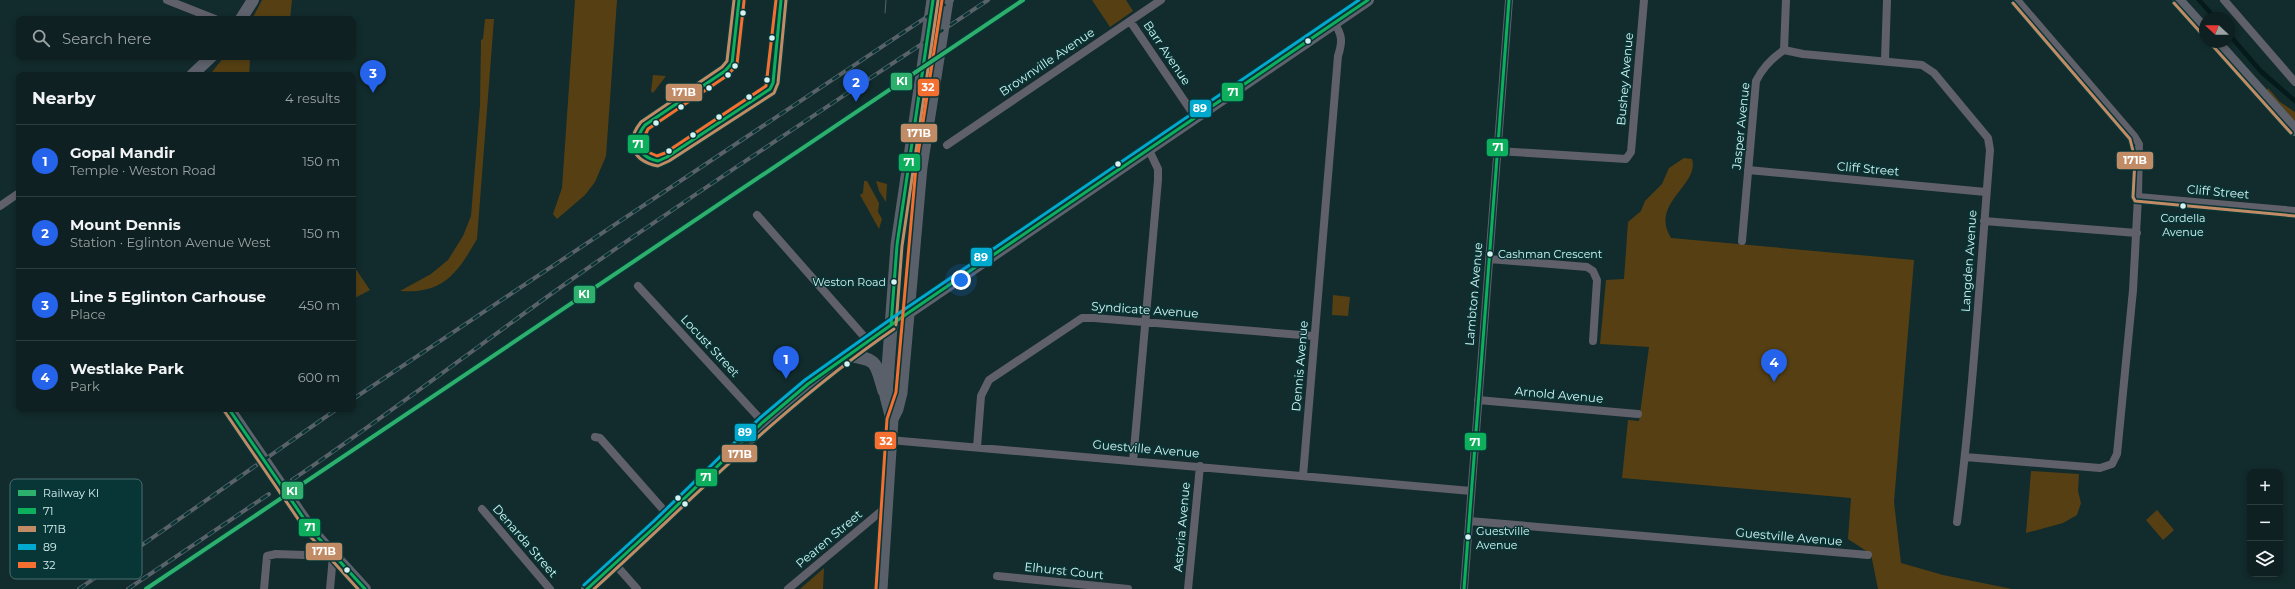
<!DOCTYPE html>
<html lang="en">
<head>
<meta charset="utf-8">
<style>
	body { margin:0; font-family:Montserrat,sans-serif; background:#1c2d2e; color:#f1f3f6 }
	.controls { position:absolute; right:12px; bottom:12px; display:grid; overflow:hidden; border-radius:8px; box-shadow:0 2px 6px #0003 }
	.controls button { width:36px; height:36px; display:grid; place-items:center; padding:0; border:0; border-bottom:1px solid #2e3e3f; background:#0e2021; color:#f1f3f6; font:20px sans-serif }
	.compass { position:absolute; left:2199px; top:12px; width:36px; height:36px; border-radius:50%; background:#0e2021; box-shadow:0 2px 6px #0003; rotate:292deg }
	.you { position:absolute; left:961px; top:280px; width:14px; height:14px; margin:-10px; border:3px solid #fff; border-radius:50%; background:#1a73e8; box-shadow:0 0 0 6px #1a73e833 }
	.badge { display:grid; place-items:center; width:26px; height:26px; border-radius:50%; background:#2563eb; color:#fff; font-size:13px; font-weight:700 }
	.pin { position:absolute; translate:-50% -33px; filter:drop-shadow(0 1px 2px #0008) }
	.pin::after { content:''; position:absolute; top:21px; width:14px; height:12px; background:inherit; clip-path:polygon(0 0,100% 0,50% 100%) }
	.list { margin:0; padding:0; list-style:none }
	h2 { display:flex; justify-content:space-between; align-items:center; height:52px; margin:0; padding:0 16px; font-size:17px }
	h2 small { font-size:13px; font-weight:400; color:#9ba3a5 }
	.list li { display:grid; grid-template-columns:26px 1fr auto; gap:12px; align-items:center; box-sizing:border-box; height:72px; padding:0 16px; border-top:1px solid #2e3e3f }
	.list b { display:block; font-size:15px; white-space:nowrap }
	.list p { margin:0; font-size:13px; white-space:nowrap; color:#9ba3a5 }
	.list em { font-size:13px; font-style:normal; color:#9ba3a5 }
	.icon { flex:none; width:22px; height:22px; fill:none; stroke:currentColor; stroke-width:2; stroke-linecap:round; stroke-linejoin:round }
	.map { position:relative; flex:none; width:2295px; height:589px; overflow:hidden }
	.search { position:absolute; background:#0e2021; box-shadow:0 2px 6px #0003; left:16px; top:16px; width:340px; height:44px; display:flex; align-items:center; gap:10px; box-sizing:border-box; padding:0 14px; border-radius:8px; color:#9ba3a5; font-size:15px }
	.panel { position:absolute; background:#0e2021; box-shadow:0 2px 6px #0003; left:16px; top:72px; width:340px; height:340px; border-radius:8px }
	.map>svg:first-child { display:block }
	.green { fill:#564013 }
	.water { fill:#051b1b }
	.lines { fill:none; stroke-linecap:round; stroke-linejoin:round }
	.street { stroke:#5f6069; stroke-width:8 }
	.secondary { stroke:#5e626c; stroke-width:12 }
	.primary { stroke:#5a6069; stroke-width:13 }
	.tram { stroke:#596268; stroke-width:1 }
	.rail-casing { stroke:#596268; stroke-width:4 }
	.rail { stroke:#083536; stroke-width:2.5; stroke-dasharray:8; stroke-linecap:butt }
	.bus-1-casing { stroke:#083536; stroke-width:6 }
	.bus-2-casing { stroke:#083536; stroke-width:6 }
	.bus-3-casing { stroke:#083536; stroke-width:6 }
	.bus-4-casing { stroke:#083536; stroke-width:6 }
	.bus-1 { stroke:#0daf5c; stroke-width:3 }
	.bus-2 { stroke:#c18c65; stroke-width:3 }
	.bus-3 { stroke:#00a9ce; stroke-width:3 }
	.bus-4 { stroke:#f46f30; stroke-width:3 }
	.rail-1-casing { stroke:#083536; stroke-width:7 }
	.rail-1 { stroke:#2db06b; stroke-width:4 }
	.bus-dot { fill:#d6f2f2; stroke:#083536; stroke-width:1.5 }
	.labels { text-anchor:middle; stroke-width:3; stroke-linejoin:round; paint-order:stroke }
	.bus-label { font-size:11px; fill:#d6f2f2; stroke:#083536; text-anchor:start }
	.street-label { font-size:12px; fill:#d6f2f2; stroke:#083536 }
	.key { fill:#083536; stroke:#466e6e; stroke-width:1 }
	.key-label { font-size:11px; fill:#d6f2f2 }
	.line-badge { stroke:#083536; stroke-width:1.5 }
	.badge-label { font-size:11px; text-anchor:middle; font-weight:bold; fill:#fff }
</style>
</head>
<body>
<div class="map">
<svg width="2295" height="589" viewBox="0 0 2295 589">
	<rect width="100%" height="100%" fill="#122b2c"/>
	<!-- green -->
	<path class="green" d="M 262,0 L 292,0 L 290,19 L 252,19 Z
		M 575,0 L 617,0 L 606,156 L 595,182 L 585,195 L 557,219 L 553,214 L 562,188 Z
		M 1092,0 L 1126,0 L 1133,11 L 1110,27 Z
		M 485,19 L 494,19 L 477,239 C 457,274 443,294 400,291 L 431,274 L 448,260 L 463,236 L 471,216 L 480,105 L 481,40 L 483,39 Z
		M 224,57 L 253,57 L 250,60 L 249,75 L 215,75 L 212,72 Z
		M 653,75 L 666,76 L 653,93 L 651,91 Z
		M 2268,88 L 2280,102 L 2295,112 L 2295,122 L 2267,90 Z
		M 1684,158 L 1692,159 C 1700,185 1649,203 1671,238 L 1914,260 L 1894,502 L 1901,563 L 1943,575 L 2012,589 L 1878,589 L 1871,554 L 1848,539 L 1851,498 L 1622,478 L 1628,420 L 1639,421 L 1649,347 L 1600,344 L 1606,280 L 1624,279 L 1628,222 L 1641,211 L 1645,201 L 1662,184 L 1669,168 Z
		M 864,181 L 867,181 L 879,203 L 878,212 L 882,219 L 879,229 L 860,195 L 863,193 Z
		M 876,181 L 887,184 L 886,202 L 879,191 Z
		M 353,265 L 370,290 L 353,299 Z
		M 1333,295 L 1350,297 L 1348,316 L 1332,315 Z
		M 2031,471 L 2079,474 L 2078,491 L 2081,503 L 2077,515 L 2063,523 L 2026,533 Z
		M 2157,510 L 2174,530 L 2163,540 L 2146,520 Z
		M 824,568 L 823,589 L 800,589 Z"/>
	<!-- water -->
	<path class="water" d="M 2196,0 L 2202,0 L 2218,18 L 2212,18 Z
		M 2229,31 L 2262,69 L 2295,98 L 2295,104 L 2260,74 L 2229,38 Z"/>
	<g class="lines">
		<!-- street -->
		<path class="street" d="M 167,0 L 215,19
			M 2224,0 L 2295,82
			M 1130,21 L 1196,118
			M 1784,50 L 1803,54 L 1922,65 L 1934,73 L 1988,138 L 1990,150 C 1980,274 1973,398 1957,522
			M 1784,50 L 1786,0
			M 1885,60 L 1887,0
			M 947,145 L 1161,0
			M 1498,151 L 1626,159 L 1631,152 L 1644,0
			M 1748,170 L 1986,192
			M 2138,197 L 2295,211
			M 0,206 L 19,193
			M 757,215 L 868,341
			M 1984,221 L 2137,233
			M 1742,241 L 1756,81 C 1763,67 1772,58 1784,50
			M 1489,259 L 1587,267 L 1593,271 L 1597,280 L 1593,341
			M 638,286 L 763,422
			M 1478,400 L 1638,414
			M 595,437 L 600,438 L 668,515
			M 890,440 L 1471,491
			M 977,447 L 981,396 L 989,380 L 1082,318 L 1094,318 L 1314,336
			M 1965,457 L 2100,468 L 2112,464 L 2117,454 L 2133,290 L 2138,197 L 2139,144 L 2134,136 L 2017,0
			M 1133,461 L 1158,180 L 1158,169 L 1149,150
			M 1303,476 L 1338,56 C 1343,41 1342,35 1334,22
			M 482,509 L 550,589
			M 1469,521 L 1868,555
			M 615,564 L 637,589
			M 997,576 L 1128,589
			M 264,589 L 267,556 L 276,554 L 333,556 L 330,589
			M 788,589 L 885,508
			M 1188,589 L 1200,466
			M 1464,589 L 1509,0"/>
		<!-- secondary -->
		<path class="secondary" d="M 2178,0 L 2205,30
			M 241,19 L 253,0
			M 2216,42 L 2295,130
			M 192,75 L 211,57
			M 229,409 L 313,532 L 365,589
			M 587,589 L 657,525 L 763,422 L 808,384 L 908,313 L 1368,0"/>
		<!-- primary -->
		<path class="primary" d="M 848,355 C 879,360 875,362 884,391
			M 892,419 L 897,409 L 901,393 L 921,167 L 947,0
			M 881,589 L 892,419 L 886,396 L 897,245 L 933,0"/>
		<!-- tram -->
		<path class="tram" d="M 885,13 L 886,0"/>
		<defs>
			<path id="rail" d="M 353,399 L 952,0
				M 292,480 C 388,415 480,344 575,277 C 711,182 850,92 988,0
				M 79,589 L 337,409
				M 128,589 L 269,494"/>
		</defs>
		<!-- rail casing -->
		<use href="#rail" class="rail-casing"/>
		<!-- rail -->
		<use href="#rail" class="rail"/>
		<defs>
			<path id="bus-1" d="M 739,0 L 732,63 L 725,71 L 645,125 C 632,141 638,157 658,161 L 667,157 L 770,89 L 773,83 L 781,0
				M 891,325 L 897,245 L 933,0
				M 229,409 L 313,532 L 365,589
				M 587,589 L 657,525 L 763,422 L 808,384 L 908,313 L 1368,0
				M 1464,589 L 1509,0"/>
			<path id="bus-2" d="M 734,0 L 727,61 L 722,67 L 641,122 C 625,142 632,161 658,166 L 669,161 L 774,93 L 778,83 L 786,0
				M 2013,3 L 2130,139 L 2135,159 L 2133,197 L 2135,201 L 2295,216
				M 2174,3 L 2201,33
				M 2212,45 L 2291,133
				M 896,325 L 902,246 L 938,1
				M 225,412 L 309,535 L 358,589
				M 594,589 C 693,499 783,405 894,329"/>
			<path id="bus-3" d="M 584,585 L 654,521 L 760,418 L 805,380 L 905,309 L 1359,0"/>
			<path id="bus-4" d="M 744,1 L 737,64 L 728,75 L 648,129 L 642,142 L 648,152 L 657,156 L 665,153 L 766,86 L 776,0
				M 876,589 L 887,419 L 896,392 L 916,167 L 942,0"/>
		</defs>
		<!-- bus-1 casing -->
		<use href="#bus-1" class="bus-1-casing"/>
		<!-- bus-2 casing -->
		<use href="#bus-2" class="bus-2-casing"/>
		<!-- bus-3 casing -->
		<use href="#bus-3" class="bus-3-casing"/>
		<!-- bus-4 casing -->
		<use href="#bus-4" class="bus-4-casing"/>
		<!-- bus-1 -->
		<use href="#bus-1" class="bus-1"/>
		<!-- bus-2 -->
		<use href="#bus-2" class="bus-2"/>
		<!-- bus-3 -->
		<use href="#bus-3" class="bus-3"/>
		<!-- bus-4 -->
		<use href="#bus-4" class="bus-4"/>
		<defs>
			<path id="rail-1" d="M 146,589 L 1023,0"/>
		</defs>
		<!-- rail-1 casing -->
		<use href="#rail-1" class="rail-1-casing"/>
		<!-- rail-1 -->
		<use href="#rail-1" class="rail-1"/>
	</g>
	<!-- markers -->
	<g class="bus-dot">
		<circle cx="743" cy="13" r="3.5"/>
		<circle cx="772" cy="38" r="3.5"/>
		<circle cx="1308" cy="41" r="3.5"/>
		<circle cx="735" cy="66" r="3.5"/>
		<circle cx="728" cy="75" r="3.5"/>
		<circle cx="767" cy="80" r="3.5"/>
		<circle cx="709" cy="88" r="3.5"/>
		<circle cx="749" cy="97" r="3.5"/>
		<circle cx="681" cy="107" r="3.5"/>
		<circle cx="719" cy="117" r="3.5"/>
		<circle cx="656" cy="123" r="3.5"/>
		<circle cx="693" cy="135" r="3.5"/>
		<circle cx="669" cy="151" r="3.5"/>
		<circle cx="1118" cy="164" r="3.5"/>
		<circle cx="2183" cy="206" r="3.5"/>
		<circle cx="1490" cy="254" r="3.5"/>
		<circle cx="894" cy="282" r="3.5"/>
		<circle cx="847" cy="364" r="3.5"/>
		<circle cx="678" cy="498" r="3.5"/>
		<circle cx="685" cy="504" r="3.5"/>
		<circle cx="1468" cy="537" r="3.5"/>
		<circle cx="347" cy="570" r="3.5"/>
	</g>
	<g class="labels">
		<!-- bus labels -->
		<g class="bus-label">
			<text x="2183" y="222" text-anchor="middle">Cordella<tspan x="2183" dy="14">Avenue</tspan></text>
			<text x="1498" y="258">Cashman Crescent</text>
			<text x="886" y="286" text-anchor="end">Weston Road</text>
			<text x="1476" y="535">Guestville<tspan x="1476" dy="14">Avenue</tspan></text>
		</g>
		<!-- street labels -->
		<g class="street-label">
			<text transform="translate(1167 53) rotate(56)" y="4">Barr Avenue</text>
			<text transform="translate(1047 62) rotate(-34)" y="4">Brownville Avenue</text>
			<text transform="translate(1625 79) rotate(-85)" y="4">Bushey Avenue</text>
			<text transform="translate(1741 126) rotate(-84)" y="4">Jasper Avenue</text>
			<text transform="translate(1868 169) rotate(5)" y="4">Cliff Street</text>
			<text transform="translate(2218 192) rotate(5)" y="4">Cliff Street</text>
			<text transform="translate(1969 261) rotate(-86)" y="4">Langden Avenue</text>
			<text transform="translate(1474 294) rotate(-85)" y="4">Lambton Avenue</text>
			<text transform="translate(1145 310) rotate(4)" y="4">Syndicate Avenue</text>
			<text transform="translate(710 346) rotate(47)" y="4">Locust Street</text>
			<text transform="translate(1300 366) rotate(-85)" y="4">Dennis Avenue</text>
			<text transform="translate(1559 395) rotate(5)" y="4">Arnold Avenue</text>
			<text transform="translate(1146 449) rotate(5)" y="4">Guestville Avenue</text>
			<text transform="translate(1182 527) rotate(-85)" y="4">Astoria Avenue</text>
			<text transform="translate(1789 537) rotate(5)" y="4">Guestville Avenue</text>
			<text transform="translate(829 539) rotate(-40)" y="4">Pearen Street</text>
			<text transform="translate(525 541) rotate(49)" y="4">Denarda Street</text>
			<text transform="translate(1064 571) rotate(6)" y="4">Elhurst Court</text>
		</g>
	</g>
	<!-- legend -->
	<rect x="10" y="479" width="132" height="100" rx="6" class="key"/>
	<rect x="18" y="490" width="18" height="6" fill="#2db06b"/>
	<rect x="18" y="508" width="18" height="6" fill="#0daf5c"/>
	<rect x="18" y="526" width="18" height="6" fill="#c18c65"/>
	<rect x="18" y="544" width="18" height="6" fill="#00a9ce"/>
	<rect x="18" y="562" width="18" height="6" fill="#f46f30"/>
	<g class="key-label">
		<text x="43" y="497">Railway KI</text>
		<text x="43" y="515">71</text>
		<text x="43" y="533">171B</text>
		<text x="43" y="551">89</text>
		<text x="43" y="569">32</text>
	</g>
	<g class="line-badge">
		<rect x="890" y="72" width="23" height="19" rx="4" fill="#2db06b"/>
		<rect x="917" y="78" width="23" height="19" rx="4" fill="#f46f30"/>
		<rect x="1221" y="82" width="23" height="20" rx="4" fill="#0daf5c"/>
		<rect x="665" y="83" width="38" height="19" rx="4" fill="#c18c65"/>
		<rect x="1189" y="99" width="23" height="19" rx="4" fill="#00a9ce"/>
		<rect x="900" y="123" width="38" height="20" rx="4" fill="#c18c65"/>
		<rect x="627" y="134" width="23" height="20" rx="4" fill="#0daf5c"/>
		<rect x="1486" y="138" width="23" height="19" rx="4" fill="#0daf5c"/>
		<rect x="2116" y="151" width="38" height="19" rx="4" fill="#c18c65"/>
		<rect x="898" y="153" width="23" height="19" rx="4" fill="#0daf5c"/>
		<rect x="970" y="247" width="23" height="20" rx="4" fill="#00a9ce"/>
		<rect x="573" y="285" width="23" height="19" rx="4" fill="#2db06b"/>
		<rect x="734" y="423" width="23" height="19" rx="4" fill="#00a9ce"/>
		<rect x="874" y="431" width="23" height="19" rx="4" fill="#f46f30"/>
		<rect x="1464" y="432" width="23" height="19" rx="4" fill="#0daf5c"/>
		<rect x="721" y="444" width="37" height="19" rx="4" fill="#c18c65"/>
		<rect x="695" y="468" width="23" height="19" rx="4" fill="#0daf5c"/>
		<rect x="281" y="481" width="23" height="19" rx="4" fill="#2db06b"/>
		<rect x="298" y="518" width="23" height="19" rx="4" fill="#0daf5c"/>
		<rect x="305" y="542" width="38" height="19" rx="4" fill="#c18c65"/>
	</g>
	<g class="badge-label">
		<text x="902" y="85">KI</text>
		<text x="928" y="91">32</text>
		<text x="1233" y="96">71</text>
		<text x="684" y="96">171B</text>
		<text x="1200" y="112">89</text>
		<text x="919" y="137">171B</text>
		<text x="638" y="148">71</text>
		<text x="1498" y="151">71</text>
		<text x="2135" y="164">171B</text>
		<text x="909" y="166">71</text>
		<text x="981" y="261">89</text>
		<text x="584" y="298">KI</text>
		<text x="745" y="436">89</text>
		<text x="886" y="445">32</text>
		<text x="1475" y="446">71</text>
		<text x="740" y="458">171B</text>
		<text x="706" y="481">71</text>
		<text x="292" y="495">KI</text>
		<text x="310" y="531">71</text>
		<text x="324" y="555">171B</text>
	</g>
</svg>
<div class="controls">
<button>+</button>
<button>−</button>
<button><svg class="icon" aria-label="layers" viewBox="0 0 24 24"><path d="M12 4l9 5-9 5-9-5zM3 14l9 5 9-5"/></svg></button>
</div>
<svg class="compass" viewBox="-18 -18 36 36"><path d="M0-13l5 13h-10z" fill="#e53935"/><path d="M0 13l5-13h-10z" fill="#9ba3a5"/></svg>
<div class="you"></div>
<div class="pin badge" style="left:786px;top:379px">1</div>
<div class="pin badge" style="left:856px;top:102px">2</div>
<div class="pin badge" style="left:373px;top:93px">3</div>
<div class="pin badge" style="left:1774px;top:382px">4</div>
<div class="search"><svg class="icon" aria-label="search" viewBox="0 0 24 24"><circle cx="10" cy="10" r="6"/><path d="M15 15l6 6"/></svg>Search here</div>
<section class="panel">
<h2>Nearby<small>4 results</small></h2>
<ul class="list">
<li><span class="badge">1</span><div><b>Gopal Mandir</b><p>Temple · Weston Road</p></div><em>150 m</em></li>
<li><span class="badge">2</span><div><b>Mount Dennis</b><p>Station · Eglinton Avenue West</p></div><em>150 m</em></li>
<li><span class="badge">3</span><div><b>Line 5 Eglinton Carhouse</b><p>Place</p></div><em>450 m</em></li>
<li><span class="badge">4</span><div><b>Westlake Park</b><p>Park</p></div><em>600 m</em></li>
</ul>
</section>
</div>
</body>
</html>
